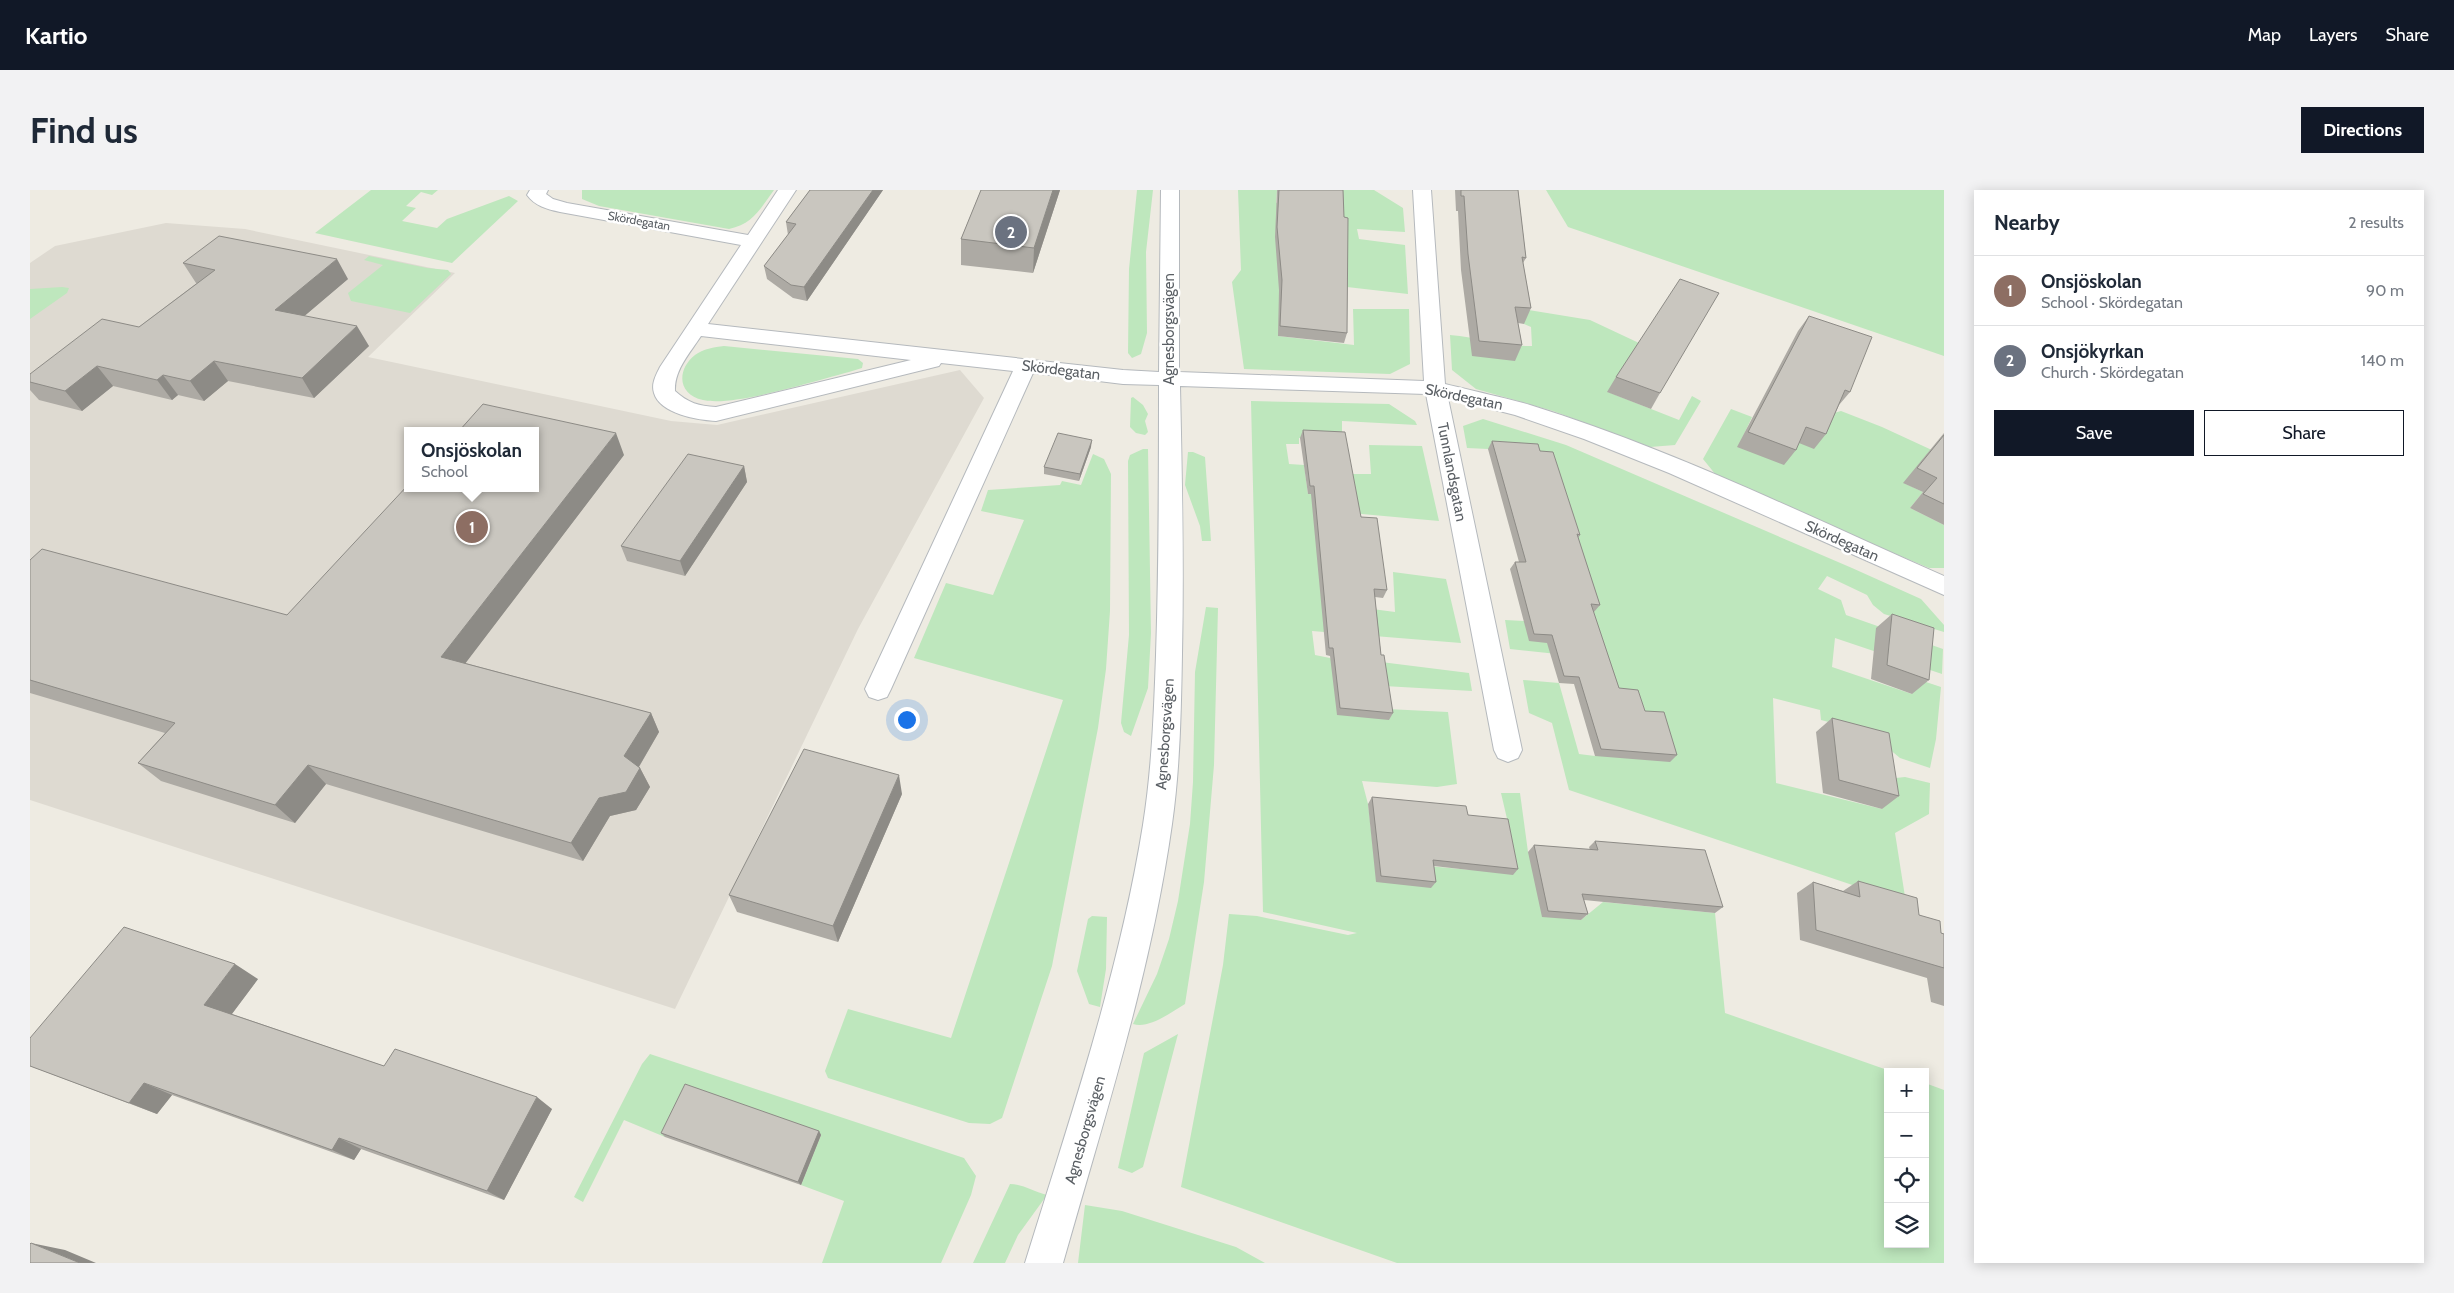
<!DOCTYPE html>
<html lang="en">
<head>
<meta charset="utf-8">
<style>
	body { margin:0; font-family:Cabin,sans-serif; background:#f2f2f3; color:#1f2937 }
	.controls { position:absolute; right:15px; bottom:15px; display:grid; overflow:hidden; border-radius:0px; box-shadow:0 2px 12px #0003 }
	.controls button { width:45px; height:45px; display:grid; place-items:center; padding:0; border:0; border-bottom:1px solid #e0e1e3; background:#fff; color:#1f2937; font:25px sans-serif }
	.you { position:absolute; left:876px; top:529px; width:18px; height:18px; margin:-12px; border:4px solid #fff; border-radius:50%; background:#1a73e8; box-shadow:0 0 0 8px #1a73e833 }
	.badge { display:grid; place-items:center; width:32px; height:32px; border-radius:50%; background:#111827; color:#fff; font-size:16px; font-weight:700 }
	.pin { position:absolute; translate:-50% -50%; border:2px solid #fff; box-shadow:0 1px 5px #0006 }
	.popup { position:absolute; left:374px; top:237px; width:135px; height:65px; box-sizing:border-box; display:grid; place-content:center; border-radius:0px; background:#fff; filter:drop-shadow(0 1px 4px #0005); font-size:16px; white-space:nowrap; color:#747a83 }
	.popup b { font-size:19px; color:#1f2937 }
	.popup::after { content:''; position:absolute; left:50%; top:100%; margin-left:-10px; border:10px solid transparent; border-top-color:#fff }
	.list { margin:0; padding:0; list-style:none }
	h2 { display:flex; justify-content:space-between; align-items:center; height:65px; margin:0; padding:0 20px; font-size:21px }
	h2 small { font-size:16px; font-weight:400; color:#747a83 }
	.list li { display:grid; grid-template-columns:32px 1fr auto; gap:15px; align-items:center; box-sizing:border-box; height:70px; padding:0 20px; border-top:1px solid #e0e1e3 }
	.list b { display:block; font-size:19px; white-space:nowrap }
	.list p { margin:0; font-size:16px; white-space:nowrap; color:#747a83 }
	.list em { font-size:16px; font-style:normal; color:#747a83 }
	.actions { display:flex; gap:10px; padding:15px 20px }
	.actions a { flex:1; padding:11px 0; border:1px solid #111827; border-radius:0px; text-align:center; font-size:18px; color:#111827 }
	.actions .main { background:#111827; color:#fff }
	.icon { flex:none; width:28px; height:28px; fill:none; stroke:currentColor; stroke-width:2; stroke-linecap:round; stroke-linejoin:round }
	.map { position:relative; flex:none; width:1914px; height:1073px; overflow:hidden; border-radius:0px }
	header { display:flex; align-items:center; gap:30px; box-sizing:border-box; height:70px; padding:0 25px; background:#111827; color:#fff }
	header strong { font-size:24px }
	nav { display:flex; gap:28px; margin-inline-start:auto; font-size:18px }
	.intro { display:flex; align-items:center; justify-content:space-between; box-sizing:border-box; height:120px; padding:0 30px }
	h1 { margin:0; font-size:35px }
	.button { padding:12px 22px; border-radius:0px; background:#111827; color:#fff; font-size:18px; font-weight:700 }
	main { display:flex; gap:30px; padding:0 30px }
	aside { flex:1; background:#fff; border-radius:0px; box-shadow:0 2px 12px #0003 }
	.map>svg:first-child { display:block }
	.education { fill:#dedad1; fill-rule:evenodd }
	.green { fill:#bee7bd }
	.lines { fill:none; stroke-linecap:round; stroke-linejoin:round }
	.minor-casing { stroke:#b5b9bd; stroke-width:2 }
	.minor { fill:#fff; fill-rule:evenodd }
	.wall { fill:#adaaa4 }
	.shaded-wall { fill:#8d8b86 }
	.building { fill:#c9c6bf; stroke:#8d8b86 }
	.labels { text-anchor:middle; stroke-width:5; stroke-linejoin:round; paint-order:stroke }
	.far-street-label { font-size:12px; fill:#5a5f64; stroke:#fff }
	.street-label { font-size:15px; fill:#5a5f64; stroke:#fff }
</style>
</head>
<body>
<header>
<strong>Kartio</strong>
<nav><a>Map</a><a>Layers</a><a>Share</a></nav>
</header>
<div class="intro"><h1>Find us</h1><a class="button">Directions</a></div>
<main>
<div class="map">
<svg width="1914" height="1073" viewBox="0 0 1914 1073">
	<rect width="100%" height="100%" fill="#eeebe2"/>
	<!-- education -->
	<path class="education" d="M 136,33 L 215,39 L 425,83 L 338,167 L 641,231 L 687,235 L 930,180 L 954,208 L 828,439 L 645,819 L 0,610 L 0,73 L 25,56 ZM 378,241 L 506,241 L 506,298 L 378,298 Z"/>
	<!-- green -->
	<path class="green" d="M 341,0 L 408,0 L 402,5 L 391,2 L 376,16 L 386,18 L 372,31 L 407,38 L 417,29 L 479,6 L 488,11 L 422,73 L 285,43 Z
		M 552,0 L 744,0 C 730,19 723,34 699,39 L 569,16 L 552,9 Z
		M 1107,0 L 1123,0 L 1116,62 L 1117,143 L 1111,164 L 1102,168 L 1098,163 L 1099,79 Z
		M 1208,0 L 1247,0 L 1246,13 L 1305,0 L 1344,0 L 1373,18 L 1375,42 L 1327,39 L 1329,49 L 1375,55 L 1378,104 L 1317,97 L 1248,146 L 1324,155 L 1323,119 L 1379,119 L 1380,174 L 1360,184 L 1214,179 L 1202,92 L 1211,80 Z
		M 1516,0 L 1914,0 L 1914,166 L 1538,37 Z
		M 339,66 L 397,78 L 418,80 L 421,84 L 380,123 L 321,111 L 318,103 L 353,75 L 334,70 Z
		M 32,97 L 39,98 L 37,103 L 0,129 L 0,99 Z
		M 1493,119 L 1560,130 L 1609,153 L 1578,202 L 1649,230 L 1662,206 L 1671,211 L 1645,255 L 1620,257 L 1523,221 L 1446,199 L 1422,180 L 1420,145 C 1448,147 1475,157 1502,156 L 1501,137 L 1494,134 Z
		M 694,156 L 828,169 L 833,173 L 832,178 L 819,182 C 784,191 704,217 673,210 C 648,205 646,180 665,165 C 673,159 684,157 694,156 Z
		M 1103,207 L 1113,215 L 1118,224 L 1115,231 L 1118,242 L 1115,245 L 1106,243 L 1100,237 L 1101,208 Z
		M 1221,211 L 1359,214 L 1385,231 L 1387,235 L 1312,231 L 1312,250 L 1269,248 L 1269,254 L 1256,254 L 1259,274 L 1274,275 L 1278,304 L 1319,284 L 1341,284 L 1339,255 L 1392,256 L 1409,331 L 1310,322 L 1342,419 L 1365,422 L 1363,382 L 1416,389 L 1431,453 L 1282,441 L 1285,465 L 1300,468 L 1357,519 L 1418,522 L 1427,594 L 1407,597 L 1332,591 L 1338,614 L 1347,692 L 1398,676 L 1441,680 L 1478,633 L 1471,603 L 1490,603 L 1498,662 L 1551,730 L 1573,712 L 1685,723 L 1695,823 L 1863,882 L 1858,882 L 1858,1054 L 1895,1054 L 1895,893 L 1914,900 L 1914,1073 L 1367,1073 L 1151,997 L 1193,775 L 1199,724 L 1227,726 L 1318,745 L 1327,743 L 1233,722 Z
		M 1701,219 L 1722,227 L 1708,257 L 1764,251 L 1800,224 L 1811,221 L 1852,237 L 1904,261 L 1874,293 L 1893,302 L 1880,318 L 1914,335 L 1914,378 L 1899,378 L 1690,290 L 1673,269 Z
		M 1453,229 L 1536,255 L 1822,378 L 1891,409 L 1914,435 L 1914,442 L 1854,424 L 1843,415 L 1837,405 L 1797,386 L 1788,399 L 1811,410 L 1816,425 L 1913,459 L 1912,484 L 1805,448 L 1802,477 L 1882,504 L 1884,488 L 1911,497 L 1906,549 L 1900,578 L 1870,568 L 1840,543 L 1791,530 L 1790,520 L 1743,508 L 1746,593 L 1852,619 L 1866,588 L 1875,587 L 1900,593 L 1899,624 L 1865,643 L 1876,713 L 1539,600 L 1522,533 L 1499,523 L 1493,490 L 1529,493 L 1549,564 L 1565,566 L 1585,505 L 1574,469 L 1480,459 L 1475,430 L 1494,431 L 1543,421 L 1564,422 L 1553,384 L 1458,259 L 1437,258 L 1433,236 Z
		M 1113,259 L 1118,259 L 1121,443 L 1118,498 L 1101,546 L 1094,542 L 1091,533 L 1099,445 L 1098,271 L 1100,265 Z
		M 1158,262 L 1163,262 L 1175,267 L 1181,351 L 1172,351 L 1170,336 L 1155,295 Z
		M 1063,264 L 1074,269 L 1081,284 L 1080,421 L 1076,479 L 1068,538 L 1022,776 L 972,928 L 960,934 L 939,933 L 798,888 L 795,881 L 818,819 L 921,848 L 1033,510 L 884,468 L 916,393 L 963,405 L 994,330 L 951,321 L 958,300 L 1030,295 L 1032,291 L 1051,295 Z
		M 1176,417 L 1188,418 L 1184,575 L 1174,692 L 1155,814 C 1141,822 1120,839 1103,834 L 1127,784 L 1139,749 L 1148,711 L 1160,634 L 1163,592 L 1165,482 Z
		M 1351,472 L 1439,483 L 1442,501 L 1354,496 Z
		M 1062,726 L 1077,727 L 1076,779 L 1070,817 L 1059,814 L 1047,781 L 1058,729 Z
		M 1148,844 L 1113,977 L 1102,983 L 1088,978 L 1114,863 Z
		M 620,864 L 934,968 L 946,986 L 941,1005 L 911,1073 L 792,1073 L 814,1011 L 771,995 L 791,945 L 658,898 L 635,947 L 594,930 L 553,1012 L 544,1007 L 612,874 Z
		M 980,994 C 993,994 1004,1002 1017,1005 L 988,1045 L 975,1073 L 943,1073 Z
		M 1055,1015 L 1092,1021 L 1206,1057 L 1235,1073 L 1048,1073 Z"/>
	<g class="lines">
		<defs>
			<path id="minor" d="M 500,0 L 518,0 L 516,4 L 523,9 L 537,13 L 718,45 L 748,0 L 766,0 L 678,134 L 1093,180 L 1129,182 L 1131,0 L 1149,0 L 1149,182 L 1394,191 L 1383,0 L 1401,0 L 1415,194 C 1443,201 1472,207 1500,215 C 1642,259 1778,326 1914,386 L 1914,405 L 1639,283 L 1554,249 L 1485,225 L 1418,208 L 1492,560 L 1488,568 L 1478,572 L 1468,568 L 1464,560 L 1396,204 L 1150,196 C 1152,285 1154,375 1152,464 C 1151,521 1150,578 1142,634 C 1121,784 1074,928 1033,1073 L 995,1073 C 1040,928 1089,784 1113,635 C 1122,578 1124,522 1126,465 C 1129,375 1129,285 1129,195 L 1093,194 L 1003,183 L 861,499 L 857,507 L 848,510 L 839,507 L 835,499 L 983,181 L 911,173 L 909,176 L 686,231 C 668,230 630,224 624,203 C 621,194 626,185 630,177 L 711,55 L 530,22 C 517,19 505,16 497,5 ZM 671,146 L 881,170 L 686,217 C 669,216 658,213 645,201 C 644,180 660,163 671,146 Z"/>
		</defs>
		<!-- minor casing -->
		<use href="#minor" class="minor-casing"/>
		<!-- minor -->
		<use href="#minor" class="minor"/>
	</g>
	<!-- wall -->
	<path class="wall" d="M 780,0 L 853,0 L 777,111 L 763,108 L 737,89 L 734,76 L 758,45 L 756,32 Z
		M 951,0 L 1030,0 L 1003,83 L 931,75 L 931,49 Z
		M 1247,0 L 1313,0 L 1317,143 L 1314,153 L 1248,146 L 1249,100 L 1245,47 Z
		M 1425,0 L 1488,0 L 1496,68 L 1493,73 L 1501,118 L 1494,134 L 1488,133 L 1492,155 L 1485,171 L 1442,166 L 1431,80 L 1428,21 L 1426,21 Z
		M 153,73 L 318,89 L 274,126 L 339,156 L 284,208 L 198,191 L 174,211 L 148,205 L 142,210 L 83,196 L 52,221 L 9,210 L 0,200 L 0,184 L 109,137 L 167,93 L 166,93 Z
		M 1779,126 L 1820,202 L 1809,215 L 1796,244 L 1784,259 L 1769,253 L 1766,260 L 1754,275 L 1707,257 L 1768,141 Z
		M 1586,187 L 1630,203 L 1621,219 L 1577,202 Z
		M 1273,240 L 1331,327 L 1357,400 L 1353,408 L 1345,407 L 1351,465 L 1363,523 L 1359,530 L 1307,525 L 1300,466 L 1296,465 L 1281,304 L 1278,304 L 1270,248 Z
		M 1914,243 L 1914,335 L 1880,318 L 1893,302 L 1873,293 Z
		M 1462,251 L 1510,261 L 1550,345 L 1548,348 L 1570,415 L 1564,422 L 1563,422 L 1589,498 L 1615,521 L 1647,565 L 1640,572 L 1565,566 L 1544,494 L 1529,493 L 1517,453 L 1499,451 L 1480,379 L 1485,372 L 1489,372 L 1458,259 Z
		M 1061,257 L 1049,291 L 1014,284 L 1014,277 Z
		M 594,265 L 435,473 L 621,523 L 629,542 L 609,577 L 610,578 L 620,597 L 606,620 L 580,626 L 553,671 L 296,594 L 265,633 L 131,591 L 108,573 L 135,543 L 0,503 L 0,370 L 257,425 Z
		M 714,276 L 717,292 L 655,386 L 597,371 L 591,356 Z
		M 1862,424 L 1899,490 L 1882,504 L 1841,489 L 1846,438 Z
		M 1802,528 L 1869,606 L 1852,619 L 1793,603 L 1786,542 Z
		M 872,604 L 808,752 L 707,722 L 699,705 Z
		M 1342,607 L 1438,625 L 1488,679 L 1483,685 L 1404,676 L 1406,692 L 1401,698 L 1346,692 L 1338,614 Z
		M 1565,651 L 1693,717 L 1685,723 L 1554,710 L 1558,724 L 1551,730 L 1512,727 L 1498,662 L 1504,655 L 1560,660 L 1559,657 Z
		M 1828,691 L 1889,725 L 1911,743 L 1914,744 L 1914,816 L 1901,812 L 1897,788 L 1770,750 L 1767,703 L 1783,692 L 1813,701 Z
		M 228,789 L 202,824 L 354,876 L 522,919 L 474,1010 L 331,959 L 324,970 L 142,905 L 127,924 L 0,876 L 0,848 Z
		M 789,941 L 791,945 L 771,995 L 635,947 L 631,943 Z"/>
	<!-- shaded-wall -->
	<path class="shaded-wall" d="M 843,0 L 853,0 L 777,111 L 774,97 Z
		M 1023,0 L 1030,0 L 1003,83 L 1004,58 Z
		M 307,69 L 318,89 L 258,140 L 245,120 Z
		M 327,136 L 339,156 L 284,208 L 272,188 Z
		M 184,171 L 198,191 L 174,211 L 160,191 Z
		M 67,176 L 83,196 L 52,221 L 35,201 Z
		M 133,185 L 148,205 L 142,210 L 127,190 Z
		M 586,243 L 594,265 L 425,487 L 411,467 Z
		M 1062,250 L 1061,257 L 1049,291 L 1050,284 Z
		M 714,276 L 717,292 L 655,386 L 650,371 Z
		M 621,523 L 629,542 L 604,585 L 594,566 Z
		M 278,575 L 296,594 L 265,633 L 245,615 Z
		M 610,578 L 620,597 L 606,620 L 580,626 L 553,671 L 541,653 L 569,608 Z
		M 869,585 L 872,604 L 808,752 L 803,736 Z
		M 205,774 L 228,789 L 198,829 L 174,815 Z
		M 114,893 L 142,905 L 127,924 L 99,913 Z
		M 507,907 L 522,919 L 474,1010 L 457,1001 Z
		M 789,941 L 791,945 L 771,995 L 768,992 Z
		M 309,948 L 331,959 L 324,970 L 302,960 Z
		M 1,1053 L 35,1060 L 66,1073 L 50,1073 Z"/>
	<!-- building -->
	<path class="building" d="M 780,0 L 843,0 L 774,97 L 761,95 L 734,76 L 766,34 L 756,32 Z
		M 951,0 L 1023,0 L 1004,58 L 931,49 Z
		M 1249,0 L 1313,0 L 1314,27 L 1318,28 L 1317,143 L 1250,136 L 1252,90 L 1247,37 Z
		M 1431,0 L 1488,0 L 1496,68 L 1492,67 L 1501,118 L 1485,117 L 1492,155 L 1449,151 L 1438,64 L 1434,6 L 1431,6 Z
		M 189,46 L 307,69 L 245,120 L 327,136 L 272,188 L 184,171 L 160,191 L 133,185 L 127,190 L 67,176 L 35,201 L 0,192 L 0,184 L 72,129 L 109,137 L 185,80 L 153,73 Z
		M 1650,89 L 1689,103 L 1630,203 L 1586,187 Z
		M 1779,126 L 1842,147 L 1820,202 L 1815,200 L 1796,244 L 1776,237 L 1766,260 L 1718,242 Z
		M 453,214 L 586,243 L 411,467 L 621,523 L 594,566 L 610,578 L 596,602 L 569,608 L 541,653 L 278,575 L 245,615 L 108,573 L 145,533 L 0,490 L 0,370 L 12,359 L 257,425 L 378,295 L 378,298 L 506,298 L 506,241 L 429,241 Z
		M 1273,240 L 1315,242 L 1331,327 L 1347,328 L 1357,400 L 1344,399 L 1351,465 L 1354,465 L 1363,523 L 1310,518 L 1303,458 L 1299,458 L 1284,296 L 1280,296 Z
		M 1028,243 L 1062,250 L 1050,284 L 1014,277 Z
		M 1914,245 L 1914,314 L 1893,304 L 1907,288 L 1887,278 Z
		M 1462,251 L 1508,254 L 1510,261 L 1523,262 L 1550,345 L 1547,344 L 1570,415 L 1561,414 L 1589,498 L 1608,500 L 1615,521 L 1634,522 L 1647,565 L 1571,559 L 1549,487 L 1534,486 L 1522,445 L 1504,444 L 1485,372 L 1496,372 Z
		M 658,264 L 714,276 L 650,371 L 591,356 Z
		M 1862,424 L 1904,438 L 1899,490 L 1857,475 Z
		M 1802,528 L 1859,543 L 1869,606 L 1809,590 Z
		M 774,559 L 869,585 L 803,736 L 699,705 Z
		M 1342,607 L 1436,616 L 1438,625 L 1478,629 L 1488,679 L 1403,670 L 1406,692 L 1351,686 Z
		M 1565,651 L 1675,660 L 1693,717 L 1552,704 L 1558,724 L 1518,721 L 1504,655 L 1568,660 Z
		M 1828,691 L 1887,708 L 1889,725 L 1910,731 L 1911,743 L 1914,744 L 1914,778 L 1786,740 L 1783,692 L 1830,707 Z
		M 94,737 L 205,774 L 174,815 L 354,876 L 365,859 L 507,907 L 457,1001 L 309,948 L 302,960 L 114,893 L 99,913 L 0,876 L 0,848 Z
		M 655,894 L 789,941 L 768,992 L 631,943 Z
		M 1,1053 L 50,1073 L 0,1073 L 0,1054 Z"/>
	<g class="labels">
		<!-- far-street labels -->
		<g class="far-street-label">
			<text transform="translate(609 31) rotate(10)" y="4">Skördegatan</text>
		</g>
		<!-- street labels -->
		<g class="street-label">
			<text transform="translate(1139 139) rotate(-90)" y="5">Agnesborgsvägen</text>
			<text transform="translate(1031 180) rotate(7)" y="5">Skördegatan</text>
			<text transform="translate(1434 207) rotate(12)" y="5">Skördegatan</text>
			<text transform="translate(1422 282) rotate(79)" y="5">Tunnlandsgatan</text>
			<text transform="translate(1812 351) rotate(24)" y="5">Skördegatan</text>
			<text transform="translate(1135 544) rotate(-86)" y="5">Agnesborgsvägen</text>
			<text transform="translate(1055 940) rotate(-74)" y="5">Agnesborgsvägen</text>
		</g>
	</g>
</svg>
<div class="controls">
<button>+</button>
<button>−</button>
<button><svg class="icon" aria-label="locate" viewBox="0 0 24 24"><circle cx="12" cy="12" r="6"/><path d="M12 2v4M12 18v4M2 12h4M18 12h4"/></svg></button>
<button><svg class="icon" aria-label="layers" viewBox="0 0 24 24"><path d="M12 4l9 5-9 5-9-5zM3 14l9 5 9-5"/></svg></button>
</div>
<div class="you"></div>
<div class="pin badge" style="left:442px;top:337px;background:#8d6e63">1</div>
<div class="popup"><b>Onsjöskolan</b>School</div>
<div class="pin badge" style="left:981px;top:42px;background:#6b7280">2</div>
</div>
<aside>
<h2>Nearby<small>2 results</small></h2>
<ul class="list">
<li><span class="badge" style="background:#8d6e63">1</span><div><b>Onsjöskolan</b><p>School · Skördegatan</p></div><em>90 m</em></li>
<li><span class="badge" style="background:#6b7280">2</span><div><b>Onsjökyrkan</b><p>Church · Skördegatan</p></div><em>140 m</em></li>
</ul>
<div class="actions"><a class="main">Save</a><a>Share</a></div>
</aside>
</main>
</body>
</html>
